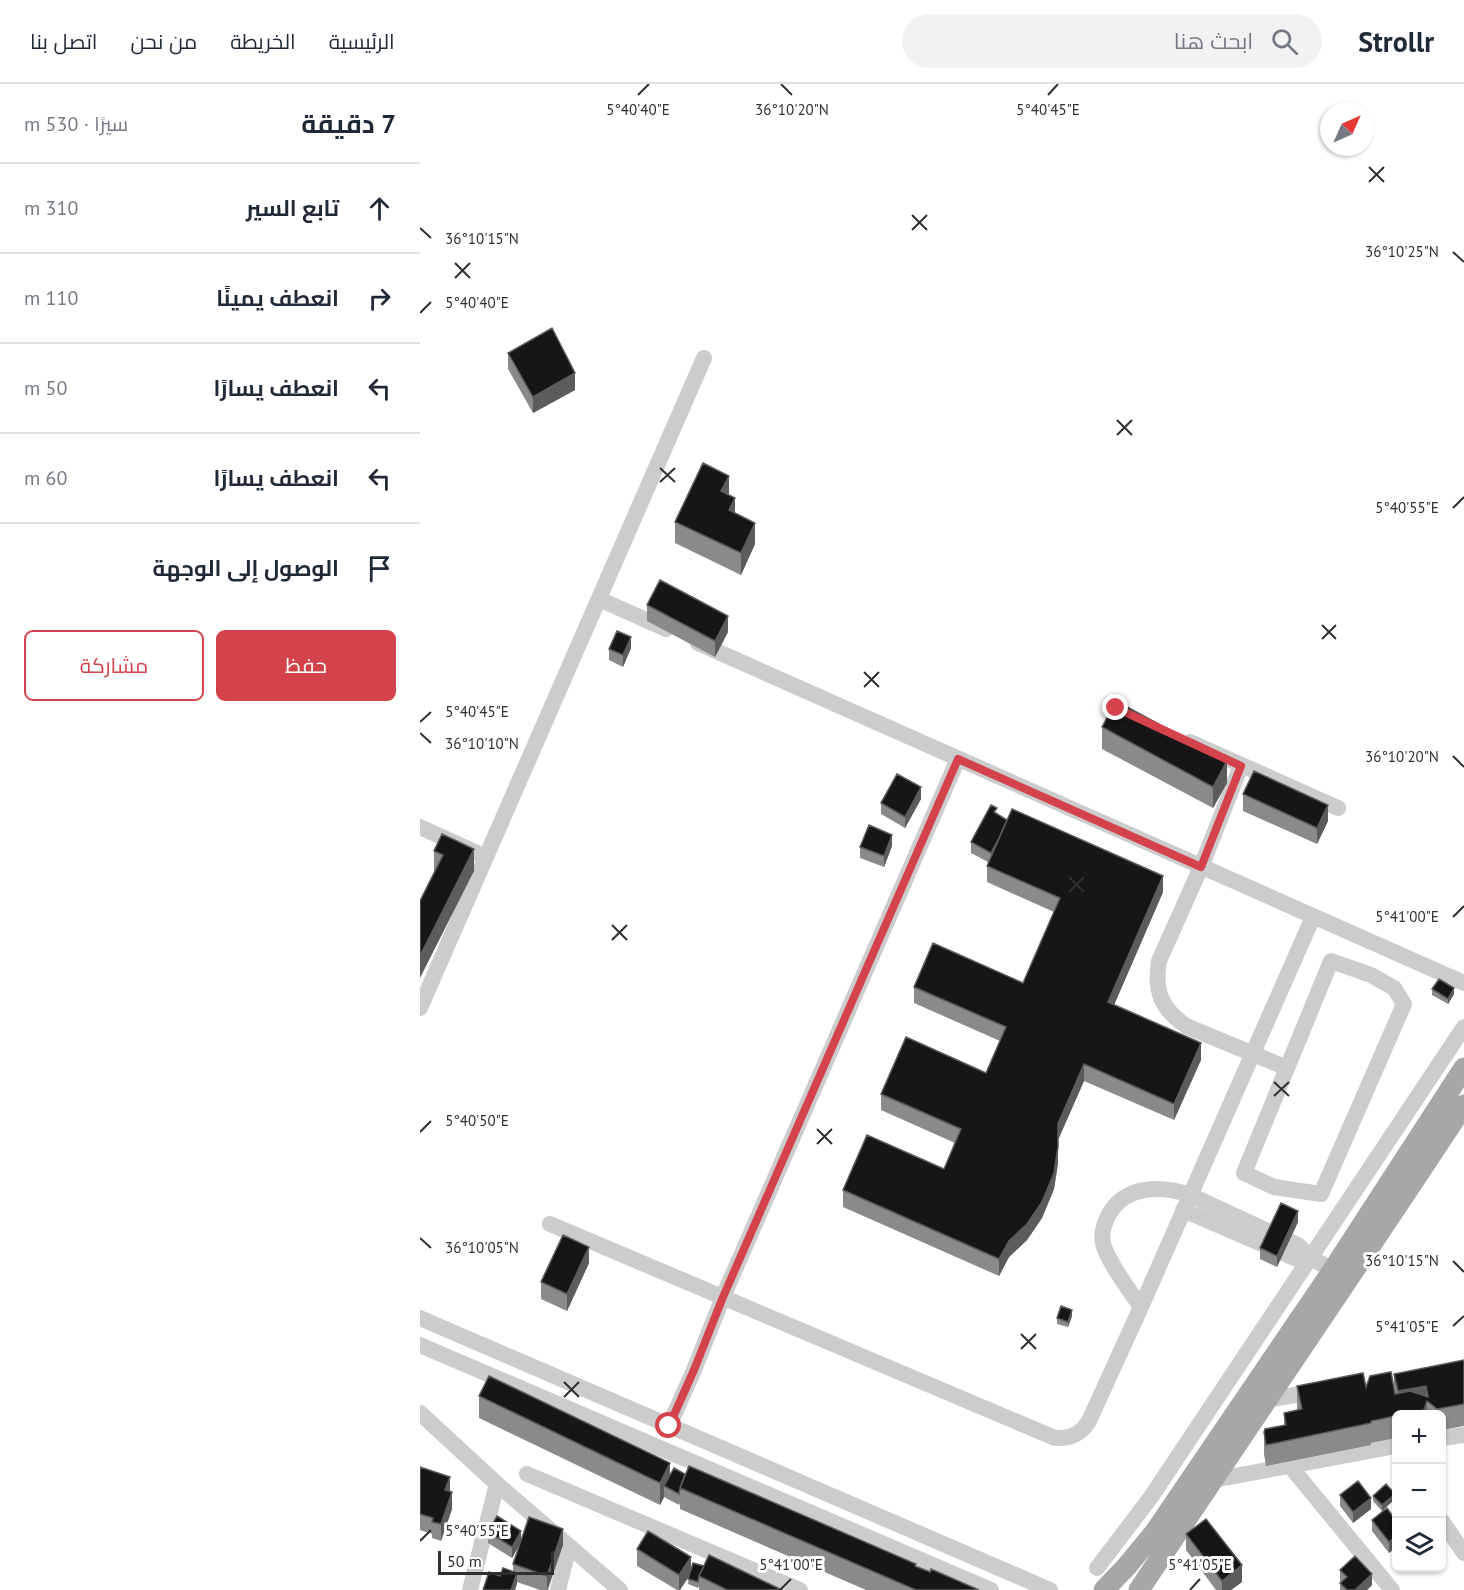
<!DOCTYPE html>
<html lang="ar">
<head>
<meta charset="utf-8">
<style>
	body { margin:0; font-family:"PT Sans",Cairo,sans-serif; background:#f2f2f3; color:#1f2937; direction:rtl }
	.controls { position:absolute; right:18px; bottom:18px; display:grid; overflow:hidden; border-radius:9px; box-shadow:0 2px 4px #0004 }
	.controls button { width:54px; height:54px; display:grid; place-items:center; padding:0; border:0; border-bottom:2px solid #e0e1e3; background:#fff; color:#1f2937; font:30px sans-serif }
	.compass { position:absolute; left:900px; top:18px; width:54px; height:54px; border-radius:50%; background:#fff; box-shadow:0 2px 4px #0004; rotate:45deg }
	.scale { position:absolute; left:18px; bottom:15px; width:116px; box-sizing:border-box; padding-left:6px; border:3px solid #2f2f2f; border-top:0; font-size:16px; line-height:21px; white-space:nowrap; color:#2f2f2f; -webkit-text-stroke:4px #fff; paint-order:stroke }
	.stop { position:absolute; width:18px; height:18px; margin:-14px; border:4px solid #d4434c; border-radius:50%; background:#fff }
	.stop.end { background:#d4434c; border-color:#fff; box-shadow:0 2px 6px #0008 }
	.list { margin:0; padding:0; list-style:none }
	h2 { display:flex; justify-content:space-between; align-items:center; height:78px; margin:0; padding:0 24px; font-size:26px }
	h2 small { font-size:20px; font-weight:400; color:#747a83 }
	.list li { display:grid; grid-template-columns:39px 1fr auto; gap:18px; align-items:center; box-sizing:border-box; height:90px; padding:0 24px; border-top:2px solid #e0e1e3 }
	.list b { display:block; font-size:22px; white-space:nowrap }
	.list em { font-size:20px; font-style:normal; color:#747a83 }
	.actions { display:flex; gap:12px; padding:18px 24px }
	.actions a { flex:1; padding:14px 0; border:2px solid #d4434c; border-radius:9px; text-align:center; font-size:21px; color:#d4434c }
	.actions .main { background:#d4434c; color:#fff }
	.icon { flex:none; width:33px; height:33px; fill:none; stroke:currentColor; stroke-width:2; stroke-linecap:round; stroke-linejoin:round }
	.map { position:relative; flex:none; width:1044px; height:1506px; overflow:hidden; direction:ltr }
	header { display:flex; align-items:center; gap:36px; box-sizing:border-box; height:84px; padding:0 30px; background:#fff; border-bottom:2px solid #e0e1e3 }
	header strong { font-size:28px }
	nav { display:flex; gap:33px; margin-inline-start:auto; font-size:21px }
	.search { width:420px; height:54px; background:#f2f2f3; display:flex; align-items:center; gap:15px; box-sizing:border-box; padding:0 21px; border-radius:33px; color:#747a83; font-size:22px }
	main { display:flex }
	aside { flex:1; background:#fff }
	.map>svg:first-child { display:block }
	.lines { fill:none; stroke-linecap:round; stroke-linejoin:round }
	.minor { stroke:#ccc; stroke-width:16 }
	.major { stroke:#a7a7a7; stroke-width:21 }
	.wall { fill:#8a8a8a }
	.shaded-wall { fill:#5c5c5c }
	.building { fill:#161616; stroke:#5c5c5c; stroke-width:1.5 }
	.route { stroke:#d4434c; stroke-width:8 }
	.ticks { fill:none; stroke:#2f2f2f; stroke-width:2 }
	.ticks-label { font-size:15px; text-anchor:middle; fill:#2f2f2f; stroke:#fff; stroke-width:6; stroke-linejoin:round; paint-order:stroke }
</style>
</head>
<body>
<header>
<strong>Strollr</strong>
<div class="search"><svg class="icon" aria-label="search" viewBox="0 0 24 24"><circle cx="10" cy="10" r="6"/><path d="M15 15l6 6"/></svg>ابحث هنا</div>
<nav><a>الرئيسية</a><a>الخريطة</a><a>من نحن</a><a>اتصل بنا</a></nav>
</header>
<main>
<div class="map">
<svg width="1044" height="1506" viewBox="0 0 1044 1506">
	<rect width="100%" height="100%" fill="#fff"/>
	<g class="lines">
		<!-- minor -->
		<path class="minor" d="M 179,515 L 246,545
			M 278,559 L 1044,899
			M 770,658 L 918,724
			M 821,682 L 781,783 L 739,877 C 734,908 741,924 766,942 L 867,984
			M 0,743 L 66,773
			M 911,877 L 951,891 L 974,904 L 984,920 L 901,1110 L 854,1103 L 824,1089 Z
			M 0,924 L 284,274
			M 763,1126 L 872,1173 L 879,1175 L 890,1174
			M 130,1140 L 635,1354 C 651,1355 661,1350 669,1337 L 721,1223 L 893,833
			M 721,1223 C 710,1207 687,1177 683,1159 C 681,1149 684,1141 688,1132 C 704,1101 741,1101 770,1111 L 878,1161 L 890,1174 L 924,1191
			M 0,1234 L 630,1506
			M 0,1261 L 571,1506
			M 846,1316 L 898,1307
			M 0,1329 L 77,1400 L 200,1506
			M 249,1342 L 274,1286 L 303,1213 L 538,675
			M 1022,1354 L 1044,1351
			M 870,1382 L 972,1506
			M 107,1390 L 380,1506
			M 793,1396 L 976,1362
			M 1022,1437 L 1044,1469
			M 677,1484 L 731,1413 L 1044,943
			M 50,1506 L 77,1400
			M 138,1506 L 149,1462"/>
		<!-- major -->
		<path class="major" d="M 684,1506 L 707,1482 L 735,1448 L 913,1186 L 1044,984
			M 719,1506 C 827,1344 937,1184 1044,1021"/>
	</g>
	<!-- wall -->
	<path class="wall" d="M 88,269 L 155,306 L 113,329 L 88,285 Z
		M 309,411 L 315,429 L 335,460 L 321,491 L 255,459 L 255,438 Z
		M 227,521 L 308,548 L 295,573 L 227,537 Z
		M 211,564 L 203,583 L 189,576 L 189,565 Z
		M 682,643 L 807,699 L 793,724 L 682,665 Z
		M 823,710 L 908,737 L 897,760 L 823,727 Z
		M 501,715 L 485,744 L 461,730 L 461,719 Z
		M 577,730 L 587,736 L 743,808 L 694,921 L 781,976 L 754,1036 L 664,997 L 638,1056 L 638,1079 L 634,1105 L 622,1134 L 607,1156 L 589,1173 L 579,1192 L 423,1123 L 423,1106 L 524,1085 L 535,1059 L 461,1026 L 461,1010 L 566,989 L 580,957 L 494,919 L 494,903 L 603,899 L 634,828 L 567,798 L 567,782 L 568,778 L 551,769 L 551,758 Z
		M 472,762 L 464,783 L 440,774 L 440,763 Z
		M 14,767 L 54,787 L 14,789 Z
		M 1012,905 L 1034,910 L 1028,920 L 1012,911 Z
		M 878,1138 L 857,1183 L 840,1175 L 840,1164 Z
		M 169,1179 L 147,1227 L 121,1215 L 121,1198 Z
		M 652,1232 L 648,1243 L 637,1240 L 637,1234 Z
		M 1044,1276 L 1044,1342 L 1022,1346 L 1022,1330 L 976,1330 L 976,1354 L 951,1359 L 951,1361 L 846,1382 L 844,1370 L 844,1348 L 864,1341 L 864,1329 L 877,1326 L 877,1302 L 974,1304 L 974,1290 Z
		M 59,1312 L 250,1391 L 265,1390 L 510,1488 L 559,1506 L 446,1506 L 260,1425 L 260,1419 L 259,1421 L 244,1413 L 240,1421 L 59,1334 Z
		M 0,1383 L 30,1407 L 32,1425 L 21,1457 L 12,1454 L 12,1450 L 0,1446 Z
		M 920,1411 L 951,1425 L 933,1439 L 920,1422 Z
		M 953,1412 L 975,1415 L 962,1427 L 953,1417 Z
		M 952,1436 L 976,1437 L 976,1463 L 969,1469 L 952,1447 Z
		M 68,1448 L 101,1456 L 143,1461 L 128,1506 L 120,1506 L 97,1498 L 97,1500 L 80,1492 L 93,1487 L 93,1480 L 100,1460 L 92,1474 L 68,1459 Z
		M 766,1450 L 822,1498 L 811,1506 L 796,1506 L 766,1466 Z
		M 217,1465 L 271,1487 L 362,1506 L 279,1506 L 279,1502 L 278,1504 L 268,1500 L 269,1492 L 260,1506 L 257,1506 L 217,1482 Z
		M 920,1486 L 952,1501 L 947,1506 L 920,1506 L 920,1499 L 921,1498 L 920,1497 Z"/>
	<!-- shaded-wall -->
	<path class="shaded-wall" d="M 155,289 L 155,306 L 113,329 L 113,313 Z
		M 309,392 L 309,413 L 301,407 Z
		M 315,414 L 315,436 L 309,426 Z
		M 335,439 L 335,460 L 321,491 L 321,469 Z
		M 308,532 L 308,548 L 295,573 L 295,557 Z
		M 211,553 L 211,564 L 203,583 L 203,571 Z
		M 807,677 L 807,699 L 793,724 L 793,703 Z
		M 501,703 L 501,715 L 485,744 L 485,733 Z
		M 908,721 L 908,737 L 897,760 L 897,744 Z
		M 472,751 L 472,762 L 464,783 L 464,772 Z
		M 54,765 L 54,787 L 0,894 L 0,872 Z
		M 743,792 L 743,808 L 688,935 L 688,918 Z
		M 1034,904 L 1034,910 L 1028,920 L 1028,915 Z
		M 781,959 L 781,976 L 754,1036 L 754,1020 Z
		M 664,980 L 664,997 L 638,1056 L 638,1040 Z
		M 638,1063 L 638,1079 L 634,1105 L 622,1134 L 607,1156 L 589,1173 L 579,1192 L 579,1175 Z
		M 878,1127 L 878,1138 L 857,1183 L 857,1172 Z
		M 169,1163 L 169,1179 L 147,1227 L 147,1210 Z
		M 652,1226 L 652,1232 L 648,1243 L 648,1238 Z
		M 1006,1302 L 1007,1330 L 1004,1330 L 1004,1326 L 978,1329 L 978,1307 Z
		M 250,1379 L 250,1400 L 244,1402 L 244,1413 L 240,1421 L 240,1399 Z
		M 30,1393 L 30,1409 L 25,1406 Z
		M 32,1408 L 32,1425 L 21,1457 L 21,1440 Z
		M 975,1410 L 975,1415 L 962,1427 L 962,1421 Z
		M 951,1414 L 951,1425 L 933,1439 L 933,1428 Z
		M 143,1445 L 143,1461 L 127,1506 L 127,1492 Z
		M 101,1447 L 101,1458 L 92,1474 L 92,1463 Z
		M 976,1452 L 976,1463 L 969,1469 L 969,1458 Z
		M 271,1473 L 271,1489 L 260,1506 L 259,1506 L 259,1491 Z
		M 822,1481 L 822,1498 L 811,1506 L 802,1506 L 802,1497 Z
		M 97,1489 L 97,1500 L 95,1506 L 91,1506 Z
		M 952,1490 L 952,1501 L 947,1506 L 935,1506 Z"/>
	<!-- building -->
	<path class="building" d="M 132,244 L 155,289 L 113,313 L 88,269 Z
		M 283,379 L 309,392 L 301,407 L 315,414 L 309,426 L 335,439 L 321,469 L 255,438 Z
		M 240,496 L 308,532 L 295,557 L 227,521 Z
		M 197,547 L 211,553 L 203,571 L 189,565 Z
		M 696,617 L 807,677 L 793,703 L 682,643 Z
		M 834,687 L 908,721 L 897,744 L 823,710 Z
		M 477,690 L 501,703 L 485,733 L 461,719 Z
		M 571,721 L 577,724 L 574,728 L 587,736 L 579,754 L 571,769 L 551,758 Z
		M 592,725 L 743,792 L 688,918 L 781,959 L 754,1020 L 664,980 L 638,1040 L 638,1063 L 634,1089 L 622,1118 L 607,1140 L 589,1157 L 579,1175 L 423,1106 L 447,1051 L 524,1085 L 541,1045 L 461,1010 L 486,953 L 566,989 L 586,943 L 494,903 L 513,859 L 603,899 L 640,814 L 567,782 Z
		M 449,741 L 472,751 L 464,772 L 440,763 Z
		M 22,750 L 54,765 L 0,872 L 0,817 L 23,771 L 14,767 Z
		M 1019,895 L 1034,904 L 1028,915 L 1012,905 Z
		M 861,1119 L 878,1127 L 857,1172 L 840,1164 Z
		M 143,1151 L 169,1163 L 147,1210 L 121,1198 Z
		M 641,1222 L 652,1226 L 648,1238 L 637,1234 Z
		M 1044,1276 L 1044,1320 L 1017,1325 L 1007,1317 L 1004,1326 L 983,1330 L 976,1330 L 976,1332 L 951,1337 L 951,1339 L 846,1361 L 844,1348 L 845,1345 L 866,1341 L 864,1329 L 882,1325 L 877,1302 L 943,1289 L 946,1303 L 950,1292 L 971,1288 L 975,1310 L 990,1307 L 1008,1313 L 1006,1302 L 978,1307 L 974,1290 Z
		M 69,1292 L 250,1379 L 240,1399 L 59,1312 Z
		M 269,1382 L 496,1480 L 495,1482 L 510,1488 L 511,1485 L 559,1506 L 496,1506 L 260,1404 Z
		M 0,1383 L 30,1393 L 25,1406 L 32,1408 L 21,1440 L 12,1438 L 13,1434 L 0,1430 Z
		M 254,1384 L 265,1390 L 260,1404 L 259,1410 L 244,1402 Z
		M 938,1397 L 951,1414 L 933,1428 L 920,1411 Z
		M 966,1400 L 975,1410 L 962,1421 L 953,1412 Z
		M 967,1424 L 976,1437 L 976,1452 L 969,1458 L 952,1436 Z
		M 77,1432 L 101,1447 L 92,1463 L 68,1448 Z
		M 109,1433 L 143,1445 L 127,1492 L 93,1480 Z
		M 786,1435 L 822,1481 L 802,1497 L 766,1450 Z
		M 228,1447 L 271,1473 L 259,1491 L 217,1465 Z
		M 289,1471 L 362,1506 L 307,1506 L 279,1492 Z
		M 935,1472 L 952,1490 L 935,1506 L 927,1506 L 920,1499 L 927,1493 L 920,1486 Z
		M 273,1479 L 284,1482 L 279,1492 L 278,1498 L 268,1495 Z
		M 83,1484 L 97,1489 L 91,1506 L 63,1506 L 69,1488 L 80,1492 Z"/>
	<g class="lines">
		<!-- route -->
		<path class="route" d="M 249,1342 L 274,1286 L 303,1213 L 538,675 L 781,783 L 821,682 L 696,624"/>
	</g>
	<!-- ticks -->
	<path class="ticks" d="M 361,0 L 372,11M 218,11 L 229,0M 628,11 L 638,0M 949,83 L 964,98M 949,98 L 964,83M 492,131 L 507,146M 0,144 L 11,154M 492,146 L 507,131M 1033,168 L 1044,178M 35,179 L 50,194M 35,194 L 50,179M 0,229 L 11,218M 697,336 L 712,351M 697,351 L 712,336M 240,384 L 255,398M 240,398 L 255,384M 1033,424 L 1044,413M 902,541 L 916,555M 902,555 L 916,541M 444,588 L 459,603M 444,603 L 459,588M 0,638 L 11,628M 0,649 L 11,659M 1033,672 L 1044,683M 649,793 L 664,808M 649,808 L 664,793M 1033,833 L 1044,822M 192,841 L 207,856M 192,856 L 207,841M 854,998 L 869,1012M 854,1012 L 869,998M 397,1045 L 412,1060M 0,1048 L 11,1037M 397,1060 L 412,1045M 0,1154 L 11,1164M 1033,1177 L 1044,1188M 1033,1242 L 1044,1232M 601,1250 L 616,1265M 601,1265 L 616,1250M 144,1298 L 159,1313M 144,1313 L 159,1298M 0,1457 L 11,1446M 360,1506 L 371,1495M 770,1506 L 780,1495"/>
	<g class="ticks-label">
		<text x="218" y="31">5°40'40"E</text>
		<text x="372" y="31">36°10'20"N</text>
		<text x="628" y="31">5°40'45"E</text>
		<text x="62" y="160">36°10'15"N</text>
		<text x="982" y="173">36°10'25"N</text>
		<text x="57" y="224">5°40'40"E</text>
		<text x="987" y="429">5°40'55"E</text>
		<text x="57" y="633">5°40'45"E</text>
		<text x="62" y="665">36°10'10"N</text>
		<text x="982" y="678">36°10'20"N</text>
		<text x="987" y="838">5°41'00"E</text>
		<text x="57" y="1042">5°40'50"E</text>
		<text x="62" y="1169">36°10'05"N</text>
		<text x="982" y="1182">36°10'15"N</text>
		<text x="987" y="1248">5°41'05"E</text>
		<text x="57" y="1452">5°40'55"E</text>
		<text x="371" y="1486">5°41'00"E</text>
		<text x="780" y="1486">5°41'05"E</text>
	</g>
</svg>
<div class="controls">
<button>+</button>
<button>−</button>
<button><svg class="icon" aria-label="layers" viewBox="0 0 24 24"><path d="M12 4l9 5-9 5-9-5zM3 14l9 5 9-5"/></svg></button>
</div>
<svg class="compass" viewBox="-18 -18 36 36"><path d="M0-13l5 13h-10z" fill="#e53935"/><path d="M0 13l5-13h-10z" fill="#747a83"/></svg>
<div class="scale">50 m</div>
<div class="stop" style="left:249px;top:1342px"></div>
<div class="stop end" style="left:696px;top:624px"></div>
</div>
<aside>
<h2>7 دقيقة<small>سيرًا · 530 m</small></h2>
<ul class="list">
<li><svg class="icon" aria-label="ahead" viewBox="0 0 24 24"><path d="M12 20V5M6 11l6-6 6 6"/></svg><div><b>تابع السير</b></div><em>310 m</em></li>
<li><svg class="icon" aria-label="right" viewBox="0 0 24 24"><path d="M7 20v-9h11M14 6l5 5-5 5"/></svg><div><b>انعطف يمينًا</b></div><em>110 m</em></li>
<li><svg class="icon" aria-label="left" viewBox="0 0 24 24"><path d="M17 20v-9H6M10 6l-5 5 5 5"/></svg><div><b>انعطف يسارًا</b></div><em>50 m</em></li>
<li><svg class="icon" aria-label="left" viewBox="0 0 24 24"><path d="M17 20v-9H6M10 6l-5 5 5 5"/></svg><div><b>انعطف يسارًا</b></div><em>60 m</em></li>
<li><svg class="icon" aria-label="arrive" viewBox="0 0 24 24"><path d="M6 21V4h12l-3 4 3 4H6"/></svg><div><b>الوصول إلى الوجهة</b></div></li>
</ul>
<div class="actions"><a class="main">حفظ</a><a>مشاركة</a></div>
</aside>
</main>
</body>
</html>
